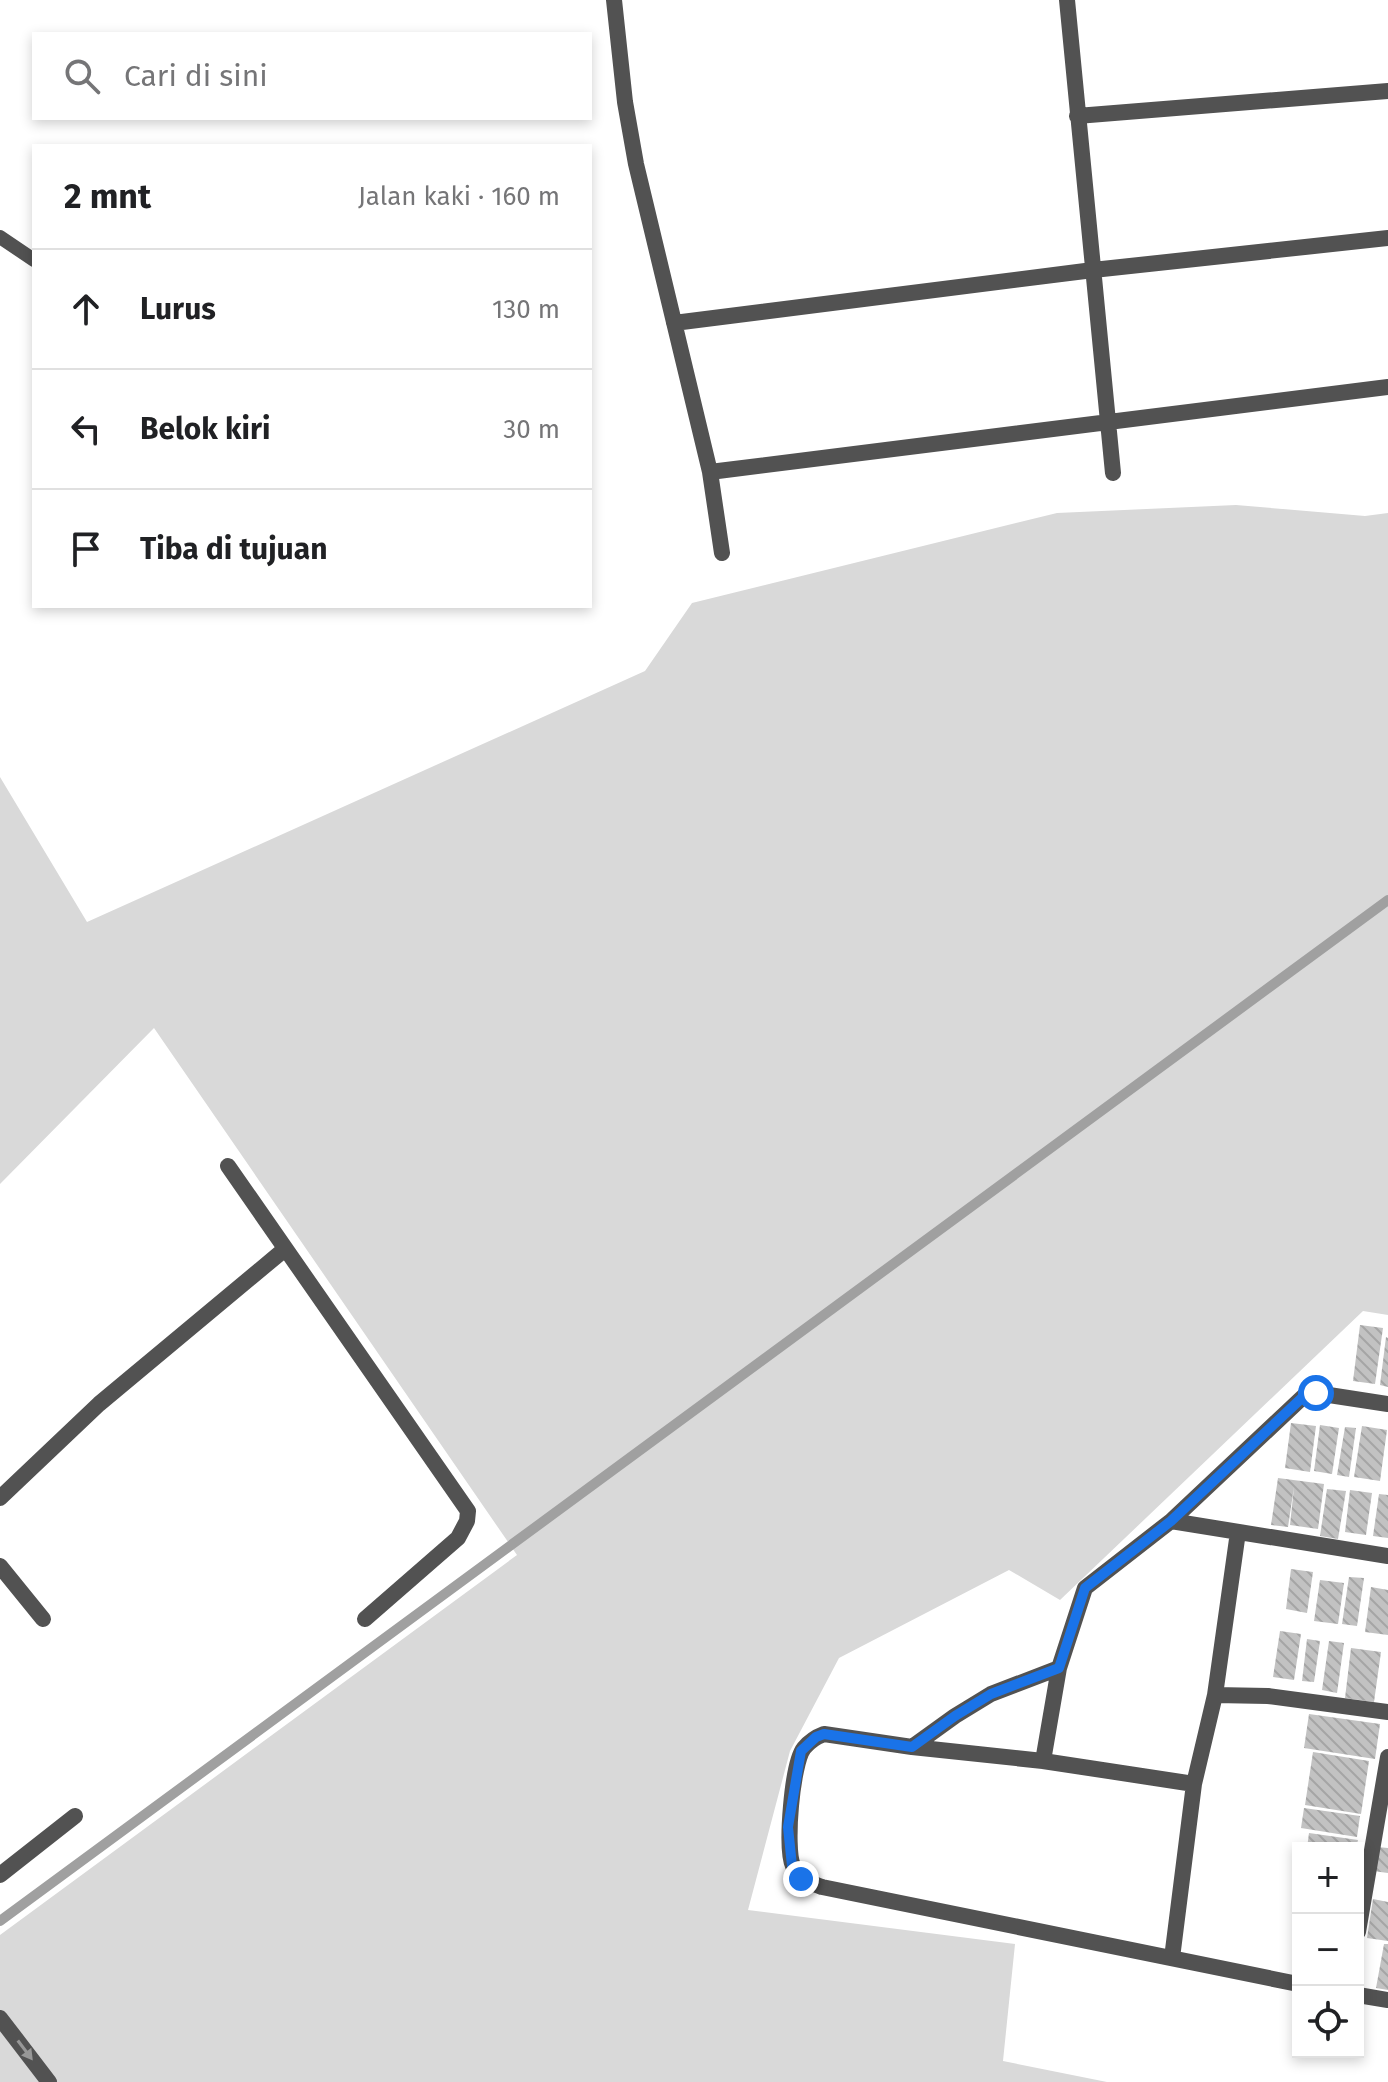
<!DOCTYPE html>
<html lang="id">
<head>
<meta charset="utf-8">
<style>
	body { margin:0; font-family:"Fira Sans",sans-serif; background:#f2f2f2; color:#202124 }
	.controls { position:absolute; right:24px; bottom:24px; display:grid; overflow:hidden; border-radius:0px; box-shadow:0 4px 12px #0003 }
	.controls button { width:72px; height:72px; display:grid; place-items:center; padding:0; border:0; border-bottom:2px solid #e0e0e0; background:#fff; color:#202124; font:40px sans-serif }
	.stop { position:absolute; width:24px; height:24px; margin:-18px; border:6px solid #1a73e8; border-radius:50%; background:#fff }
	.stop.end { background:#1a73e8; border-color:#fff; box-shadow:0 2px 8px #0008 }
	.list { margin:0; padding:0; list-style:none }
	h2 { display:flex; justify-content:space-between; align-items:center; height:104px; margin:0; padding:0 32px; font-size:34px }
	h2 small { font-size:26px; font-weight:400; color:#757577 }
	.list li { display:grid; grid-template-columns:52px 1fr auto; gap:24px; align-items:center; box-sizing:border-box; height:120px; padding:0 32px; border-top:2px solid #e0e0e0 }
	.list b { display:block; font-size:30px; white-space:nowrap }
	.list em { font-size:26px; font-style:normal; color:#757577 }
	.icon { flex:none; width:44px; height:44px; fill:none; stroke:currentColor; stroke-width:2; stroke-linecap:round; stroke-linejoin:round }
	.map { position:relative; flex:none; width:1388px; height:2082px; overflow:hidden }
	.search { position:absolute; background:#fff; box-shadow:0 4px 12px #0003; left:32px; top:32px; width:560px; height:88px; display:flex; align-items:center; gap:20px; box-sizing:border-box; padding:0 28px; border-radius:0px; color:#757577; font-size:30px }
	.panel { position:absolute; background:#fff; box-shadow:0 4px 12px #0003; left:32px; top:144px; width:560px; height:464px; border-radius:0px }
	.map>svg:first-child { display:block }
	.green { fill:#d9d9d9 }
	.lines { fill:none; stroke-linecap:round; stroke-linejoin:round }
	.stream { stroke:#a0a0a0; stroke-width:10 }
	.building { fill:url(#building-back-hatch) }
	.service { stroke:#525252; stroke-width:14 }
	.minor { stroke:#525252; stroke-width:16 }
	.oneway { fill:#979797 }
	.route { stroke:#1a73e8; stroke-width:10 }
</style>
</head>
<body>
<div class="map">
<svg width="1388" height="2082" viewBox="0 0 1388 2082">
	<defs>
		<pattern id="building-back-hatch" width="6" height="6" patternUnits="userSpaceOnUse" patternTransform="scale(2)"><rect width="6" height="6" fill="#c2c2c2"/><path d="M-1 5l2 2M0 0l6 6M5-1l2 2" fill="none" stroke="#a5a5a5"/></pattern>
	</defs>
	<rect width="100%" height="100%" fill="#fff"/>
	<!-- green -->
	<path class="green" d="M 1236,505 L 1365,516 L 1388,513 L 1388,1315 L 1363,1311 L 1060,1600 L 1009,1570 L 839,1658 L 790,1751 L 748,1910 L 1015,1944 L 1003,2061 L 1107,2082 L 0,2082 L 0,1935 L 517,1555 L 154,1028 L 0,1184 L 0,777 L 87,922 L 645,671 L 692,603 L 1057,513 Z"/>
	<g class="lines">
		<!-- stream -->
		<path class="stream" d="M 0,1921 L 1388,900"/>
	</g>
	<!-- building -->
	<path class="building" d="M 1360,1325 L 1383,1328 L 1375,1384 L 1353,1381 Z
		M 1386,1337 L 1388,1338 L 1388,1387 L 1380,1385 Z
		M 1291,1423 L 1316,1426 L 1310,1472 L 1285,1468 Z
		M 1320,1425 L 1339,1428 L 1332,1474 L 1314,1471 Z
		M 1362,1426 L 1387,1430 L 1380,1481 L 1354,1477 Z
		M 1345,1427 L 1356,1428 L 1349,1477 L 1337,1475 Z
		M 1278,1478 L 1324,1484 L 1318,1529 L 1290,1525 L 1294,1487 L 1288,1527 L 1271,1525 Z
		M 1327,1489 L 1346,1491 L 1338,1539 L 1320,1536 Z
		M 1350,1490 L 1372,1493 L 1366,1535 L 1345,1532 Z
		M 1379,1494 L 1388,1495 L 1388,1538 L 1373,1536 Z
		M 1291,1569 L 1313,1572 L 1307,1613 L 1286,1609 Z
		M 1349,1577 L 1364,1578 L 1357,1626 L 1342,1624 Z
		M 1320,1580 L 1344,1583 L 1338,1624 L 1314,1621 Z
		M 1371,1587 L 1388,1590 L 1388,1635 L 1365,1632 Z
		M 1280,1631 L 1301,1634 L 1294,1680 L 1273,1677 Z
		M 1307,1639 L 1320,1641 L 1314,1682 L 1302,1681 Z
		M 1329,1641 L 1344,1643 L 1337,1693 L 1322,1690 Z
		M 1351,1648 L 1381,1652 L 1374,1702 L 1345,1698 Z
		M 1309,1714 L 1380,1724 L 1375,1759 L 1304,1748 Z
		M 1313,1752 L 1369,1761 L 1361,1814 L 1305,1805 Z
		M 1304,1808 L 1360,1816 L 1357,1837 L 1301,1828 Z
		M 1309,1833 L 1358,1840 L 1356,1848 L 1307,1848 Z
		M 1377,1847 L 1388,1848 L 1388,1873 L 1373,1871 Z
		M 1373,1899 L 1388,1902 L 1388,1941 L 1367,1938 Z
		M 1384,1944 L 1388,1944 L 1388,1990 L 1376,1988 Z"/>
	<g class="lines">
		<!-- service -->
		<path class="service" d="M 0,237 L 34,260"/>
		<!-- minor -->
		<path class="minor" d="M 614,0 L 625,102 L 636,164 L 710,472 L 722,553
			M 1067,0 L 1113,473
			M 1077,116 L 1388,91
			M 674,323 L 1093,270 L 1388,238
			M 710,472 L 1388,387
			M 228,1166 L 468,1511 L 467,1521 L 458,1538 L 365,1619
			M 0,1498 L 99,1404 L 285,1249
			M 1171,1521 L 1388,1556
			M 0,1566 L 43,1619
			M 1215,1695 L 1238,1532
			M 912,1747 L 955,1716 L 991,1694 L 1059,1668
			M 1043,1761 L 1194,1784
			M 0,1875 L 75,1816
			M 1358,1932 L 1388,1757
			M 1172,1958 L 1194,1784 L 1215,1695 L 1268,1696 L 1388,1712
			M 1298,1984 L 822,1887 C 810,1882 798,1880 793,1866 C 785,1848 792,1763 804,1748 C 809,1742 816,1737 824,1734 L 912,1747 L 1043,1761 L 1059,1668 L 1085,1588 L 1171,1521 L 1305,1395 L 1316,1393 L 1388,1404
			M 1358,1995 L 1388,2000
			M 0,2018 L 49,2082"/>
	</g>
	<!-- one-way arrows -->
	<defs><path id="oneway-solid" d="M-6-.8H1V-3.2L6.5 0L1 3.2V.8H-6Z" transform="scale(2)"/></defs>
	<use class="oneway" href="#oneway-solid" transform="translate(25 2050) rotate(53)"/>
	<g class="lines">
		<!-- route -->
		<path class="route" d="M 801,1879 L 792,1866 L 788,1827 L 801,1751 L 816,1737 L 824,1734 L 912,1747 L 955,1716 L 991,1694 L 1059,1668 L 1085,1588 L 1171,1521 L 1305,1395 L 1316,1393"/>
	</g>
</svg>
<div class="controls">
<button>+</button>
<button>−</button>
<button><svg class="icon" aria-label="locate" viewBox="0 0 24 24"><circle cx="12" cy="12" r="6"/><path d="M12 2v4M12 18v4M2 12h4M18 12h4"/></svg></button>
</div>
<div class="stop" style="left:1316px;top:1393px"></div>
<div class="stop end" style="left:801px;top:1879px"></div>
<div class="search"><svg class="icon" aria-label="search" viewBox="0 0 24 24"><circle cx="10" cy="10" r="6"/><path d="M15 15l6 6"/></svg>Cari di sini</div>
<section class="panel">
<h2>2 mnt<small>Jalan kaki · 160 m</small></h2>
<ul class="list">
<li><svg class="icon" aria-label="ahead" viewBox="0 0 24 24"><path d="M12 20V5M6 11l6-6 6 6"/></svg><div><b>Lurus</b></div><em>130 m</em></li>
<li><svg class="icon" aria-label="left" viewBox="0 0 24 24"><path d="M17 20v-9H6M10 6l-5 5 5 5"/></svg><div><b>Belok kiri</b></div><em>30 m</em></li>
<li><svg class="icon" aria-label="arrive" viewBox="0 0 24 24"><path d="M6 21V4h12l-3 4 3 4H6"/></svg><div><b>Tiba di tujuan</b></div></li>
</ul>
</section>
</div>
</body>
</html>
